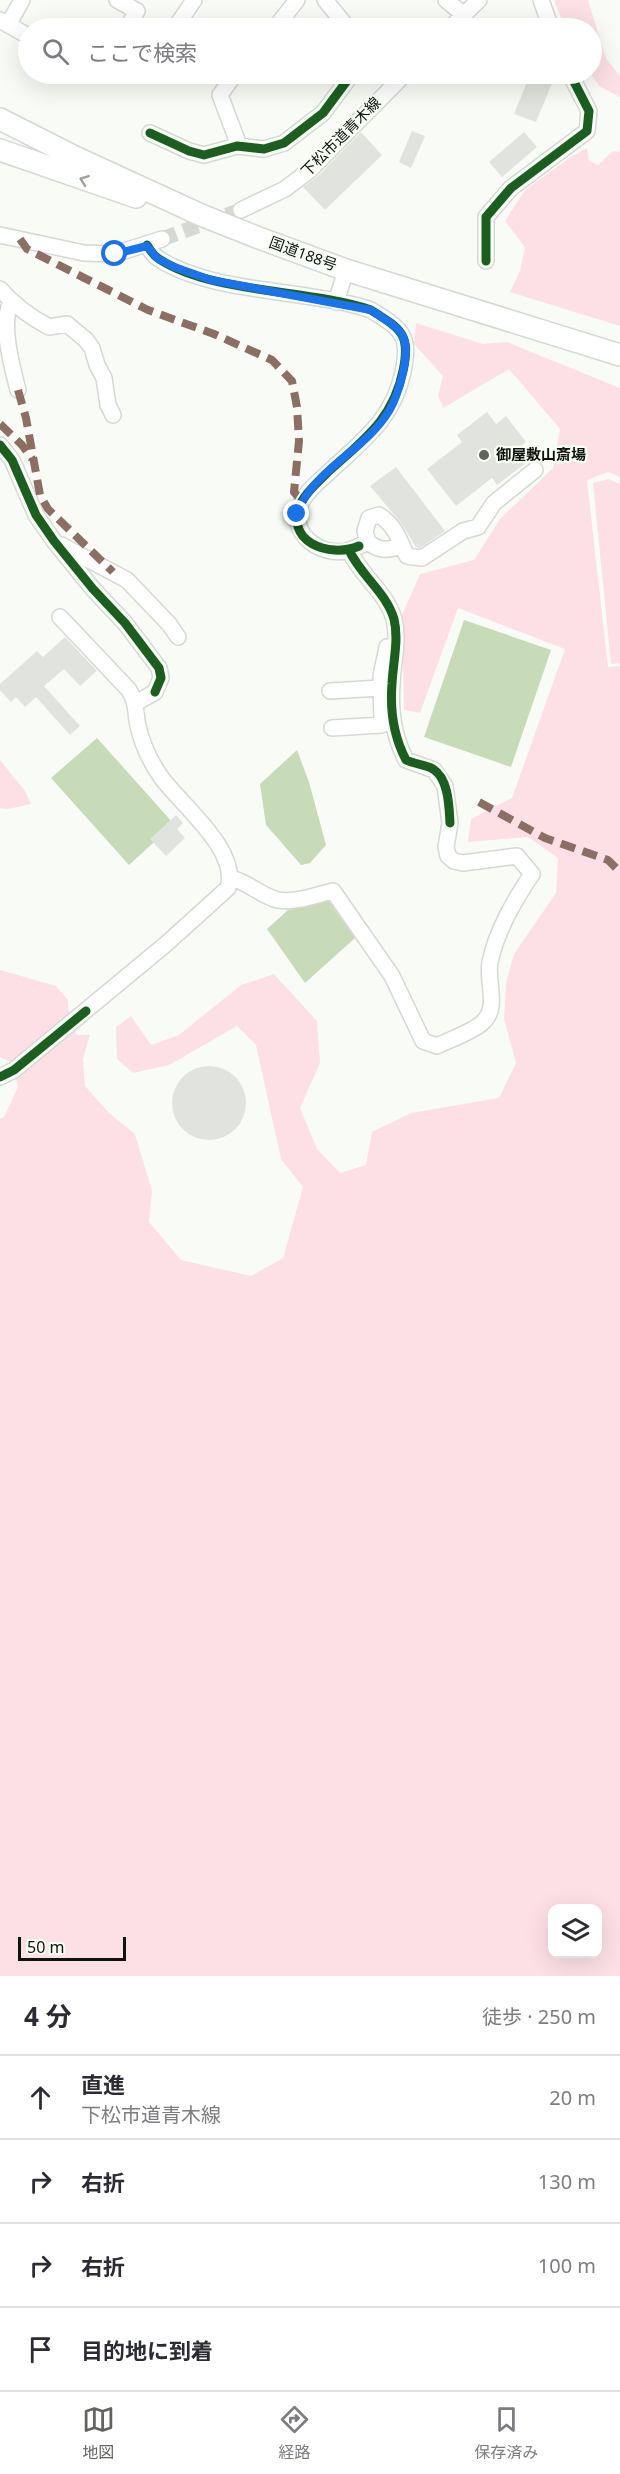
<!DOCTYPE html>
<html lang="ja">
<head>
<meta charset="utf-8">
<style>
	body { margin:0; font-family:"Noto Sans","Noto Sans JP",sans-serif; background:#f2f2f3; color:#2b2b33 }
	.controls { position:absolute; right:18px; bottom:18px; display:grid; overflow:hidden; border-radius:12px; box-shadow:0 6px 24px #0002 }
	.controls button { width:54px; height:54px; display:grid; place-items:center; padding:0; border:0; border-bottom:2px solid #e1e1e2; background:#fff; color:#2b2b33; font:30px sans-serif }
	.scale { position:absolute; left:18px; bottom:15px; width:108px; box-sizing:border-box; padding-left:6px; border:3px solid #10120f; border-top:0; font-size:16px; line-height:21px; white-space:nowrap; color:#10120f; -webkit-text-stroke:4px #f8fef4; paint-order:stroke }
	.stop { position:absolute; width:18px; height:18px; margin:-14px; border:4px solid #1a73e8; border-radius:50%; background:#fff }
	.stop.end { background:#1a73e8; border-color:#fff; box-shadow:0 2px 6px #0008 }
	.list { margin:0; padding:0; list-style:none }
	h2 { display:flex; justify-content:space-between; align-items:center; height:78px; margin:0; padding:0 24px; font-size:26px }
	h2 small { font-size:20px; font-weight:400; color:#7c7c81 }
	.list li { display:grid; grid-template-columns:39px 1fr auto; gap:18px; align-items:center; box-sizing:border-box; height:84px; padding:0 24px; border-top:2px solid #e1e1e2 }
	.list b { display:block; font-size:22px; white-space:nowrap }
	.list p { margin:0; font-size:20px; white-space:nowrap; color:#7c7c81 }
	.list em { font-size:20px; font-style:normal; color:#7c7c81 }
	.icon { flex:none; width:33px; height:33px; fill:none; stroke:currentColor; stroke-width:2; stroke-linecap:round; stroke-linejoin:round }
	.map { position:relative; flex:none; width:620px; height:1976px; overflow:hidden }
	.search { position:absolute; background:#fff; box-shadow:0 6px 24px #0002; left:18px; right:18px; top:18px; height:66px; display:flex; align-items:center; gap:15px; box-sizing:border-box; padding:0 21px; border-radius:33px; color:#7c7c81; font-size:22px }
	.sheet { height:414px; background:#fff }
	nav { display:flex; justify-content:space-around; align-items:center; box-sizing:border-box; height:84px; border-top:2px solid #e1e1e2; background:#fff; font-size:16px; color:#7c7c81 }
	nav a { display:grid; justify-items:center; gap:3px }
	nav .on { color:#626460 }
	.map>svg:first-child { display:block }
	.green { fill:#fce0e6; fill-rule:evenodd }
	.water { fill:#c8dbb8 }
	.building { fill:#e1e3df }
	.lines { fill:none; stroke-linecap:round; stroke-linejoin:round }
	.minor-tunnel { stroke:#d6d9d3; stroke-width:15; stroke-dasharray:15 8; stroke-linecap:butt }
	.minor-casing { stroke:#d6d8d4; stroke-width:18 }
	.highway-casing { stroke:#d6d8d4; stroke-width:24 }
	.minor { stroke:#fefffe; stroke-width:15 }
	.highway { stroke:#fefffe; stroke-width:21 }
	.quiet { stroke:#8d6e63; stroke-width:8; stroke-dasharray:15 8; stroke-linecap:butt }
	.cycleway-casing { stroke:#f8fef4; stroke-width:13 }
	.cycleway { stroke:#1b5e20; stroke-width:9 }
	.oneway { stroke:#9fa09e }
	.route { stroke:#1a73e8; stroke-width:8 }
	.poi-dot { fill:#626460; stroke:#f8fef4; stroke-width:2 }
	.labels { text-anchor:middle; stroke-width:4.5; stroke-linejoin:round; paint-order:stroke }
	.street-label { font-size:15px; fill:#10120f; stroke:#f8fef4 }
	.poi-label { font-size:15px; font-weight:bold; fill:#10120f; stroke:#f8fef4; text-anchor:start }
</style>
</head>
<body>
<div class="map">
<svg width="620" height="1976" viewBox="0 0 620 1976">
	<rect width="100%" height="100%" fill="#f9fcf6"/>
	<!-- green -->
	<path class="green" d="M 554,0 L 588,0 L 606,58 L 620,76 L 620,97 L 599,86 L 591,74 L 592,28 L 565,28 Z
		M 587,148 L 589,161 L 598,165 L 613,151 L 620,152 L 620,326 L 510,292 L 520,271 L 525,247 L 505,221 L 525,190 L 569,158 Z
		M 416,323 L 483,344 L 507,342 L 620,388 L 620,477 L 608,472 L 587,480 L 608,667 L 620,666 L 620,1976 L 0,1976 L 0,1119 L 4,1117 L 18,1087 L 11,1062 L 0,1057 L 0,970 L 56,986 L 68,1000 L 69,1018 L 77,1035 L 90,1035 L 83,1059 L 85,1086 L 109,1113 L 135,1134 L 152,1191 L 149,1222 L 181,1260 L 251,1276 L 283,1258 L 303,1187 L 281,1159 L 256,1045 L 237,1026 L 169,1065 L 133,1073 L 117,1059 L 116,1027 L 131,1016 L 151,1045 L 179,1035 L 241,985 L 274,974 L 317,1021 L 320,1063 L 300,1108 L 317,1149 L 340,1173 L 366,1165 L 372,1132 L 411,1113 L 499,1098 L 516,1063 L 504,1019 L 506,983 L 514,954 L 556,893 L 558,858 L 528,837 L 468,842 L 471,819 L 512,798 L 565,649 L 458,608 L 420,713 L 404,710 L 402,615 L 420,574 L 474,560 L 500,519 L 553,468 L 560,429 L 509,369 L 443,408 L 438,396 L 443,376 L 414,344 ZM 552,1908 L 598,1908 L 598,1954 L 552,1954 Z
		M 609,479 L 620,484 L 620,663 L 611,664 L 593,483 Z
		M 0,760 L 25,791 L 31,804 L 8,809 L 0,808 Z"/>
	<!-- water -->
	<path class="water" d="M 464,620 L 551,650 L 511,767 L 424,737 Z
		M 97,738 L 174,824 L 129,865 L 51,778 Z
		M 297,750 L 309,782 L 326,845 L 310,863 L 301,865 L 266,825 L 260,784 Z
		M 329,901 L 355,938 L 305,983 L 267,929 L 288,910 Z"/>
	<!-- building -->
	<path class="building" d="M 538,75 L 553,81 L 536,122 L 514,114 L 529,77 L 536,80 Z
		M 412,131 L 425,136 L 411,168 L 399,162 Z
		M 361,132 L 382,155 L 325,210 L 303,187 L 317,177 Z
		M 524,132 L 537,147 L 502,177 L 489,162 Z
		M 487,412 L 496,424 L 506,416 L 526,442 L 518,449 L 527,462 L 497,485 L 492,478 L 456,506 L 427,469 L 462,442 L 457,435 Z
		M 396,467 L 445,531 L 420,548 L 416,547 L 401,523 L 370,486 Z
		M 65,637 L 97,671 L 80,686 L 64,669 L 44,686 L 80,726 L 70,735 L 36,697 L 25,707 L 16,697 L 11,702 L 0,690 L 0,684 L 37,651 L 43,657 Z
		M 176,815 L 183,823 L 177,829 L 185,838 L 166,856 L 150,839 Z
		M172 1103a37 37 0 1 1 74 0a37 37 0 1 1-74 0Z"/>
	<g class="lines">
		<!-- minor-tunnel -->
		<path class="minor-tunnel" d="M 162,239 L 241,210"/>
		<defs>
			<path id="minor" d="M 117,0 L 137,11 L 127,28
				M 325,0 L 348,28
				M 446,0 L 464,15
				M 541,0 L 551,28
				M 0,20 L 28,36
				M 8,25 L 22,0
				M 177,25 L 194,0
				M 275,28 L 297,0
				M 450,28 L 479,0
				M 98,74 L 102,74
				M 235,74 L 220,95 L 237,140 L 237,146
				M 150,133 L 189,151 L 204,155 L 237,146 L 264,149 L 284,143 L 323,113 L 352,74
				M 241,210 L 285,189 L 310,170 L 405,74
				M 0,235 L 84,253 L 115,254 L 162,239
				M 147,245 C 150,250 154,256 159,259 C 213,294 309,289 371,310 C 401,329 411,334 403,372 C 393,420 362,441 328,473 C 319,481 306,492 301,503 C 288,533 318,556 347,551 C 354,549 361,545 368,542 L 365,531 L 369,518 L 379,515 C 396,526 399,540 407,556 L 422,558 L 463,531 L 478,527 L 494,503 L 535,470
				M 486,261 L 486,217 L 511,188 L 587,131 L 589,111 L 570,74
				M 0,289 C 14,305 30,317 49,327 L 67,324 L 86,340 L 92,348 L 97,365 L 104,378 L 108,405 L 113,415
				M 11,302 C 0,323 12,367 18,390
				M 336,302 L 346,270
				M 0,445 L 12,460 L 36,515 L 54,541 L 93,589 L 125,623 L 159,668 L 161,678 L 155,692 L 136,703
				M 368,542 C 380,552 388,550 402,546
				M 61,545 L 127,580 L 169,624 L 178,637
				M 330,691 L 381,688
				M 332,728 L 382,725 L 381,676 L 387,647
				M 231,878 C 248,882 261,896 278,900 C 296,903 316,895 333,891 L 392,976 L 423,1041 L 437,1046 C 449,1040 472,1032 482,1023 C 500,1008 486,982 490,962 C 497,930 514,901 532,874 L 517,856 L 463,863 L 454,861 L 448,856 L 446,847 L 450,823 L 445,786 L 434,770 L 406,760 C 394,737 390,709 392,684 C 393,662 399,640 394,619 C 386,592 361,576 349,550
				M 0,1077 L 14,1070 L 166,944 L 228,888 C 240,850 181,805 161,777 C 151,763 142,743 138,726 C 135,711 137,704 129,690 L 60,617"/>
			<path id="highway" d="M 0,119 L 77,158 L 201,215 L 259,238 L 346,270 L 620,355
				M 0,150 L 136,197"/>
		</defs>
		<!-- minor casing -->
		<use href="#minor" class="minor-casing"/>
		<!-- highway casing -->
		<use href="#highway" class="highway-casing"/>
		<!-- minor -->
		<use href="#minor" class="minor"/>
		<!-- highway -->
		<use href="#highway" class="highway"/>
		<!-- quiet -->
		<path class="quiet" d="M 20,239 L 27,249 L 148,310 L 214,334 L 272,360 L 292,381 L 297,407 L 299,441 L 294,492 L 302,501
			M 18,390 L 26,418 L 40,495 L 48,509 L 113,572
			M 0,424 L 22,445 L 32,459
			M 479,802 L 545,838 L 608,860 L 620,872"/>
		<defs>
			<path id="cycleway" d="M 150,133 L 189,151 L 204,155 L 237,146 L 264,149 L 284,143 L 323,113 L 352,74
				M 147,245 C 150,250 154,256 159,259 C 213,294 309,289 371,310 C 401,329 411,334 403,371 C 393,420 363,440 328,472 C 319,481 306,492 301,503 C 283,541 329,559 359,546
				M 486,261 L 486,217 L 511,188 L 587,131 L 589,111 L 570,74
				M 0,445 L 12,460 L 36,515 L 54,541 L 93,589 L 125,623 L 159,668 L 161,678 L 155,692
				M 349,550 C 361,576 386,592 394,619 C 399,640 393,662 392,684 C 390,709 394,737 406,760 C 415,764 426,765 433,769 C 449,779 449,807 450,823
				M 0,1077 L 14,1070 L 86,1011"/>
		</defs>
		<!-- cycleway casing -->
		<use href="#cycleway" class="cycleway-casing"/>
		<!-- cycleway -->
		<use href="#cycleway" class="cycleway"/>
	</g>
	<!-- one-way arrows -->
	<defs><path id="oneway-chevron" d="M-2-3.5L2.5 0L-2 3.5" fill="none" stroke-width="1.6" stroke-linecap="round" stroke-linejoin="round" transform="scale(1.5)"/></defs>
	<use class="oneway" href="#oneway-chevron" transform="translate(84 180) rotate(-160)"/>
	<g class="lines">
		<!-- route -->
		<path class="route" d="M 115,254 L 147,246 L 157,258 L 174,267 L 211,280 L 371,310 C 402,330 411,334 403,372 C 400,385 396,400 389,411 C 366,450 312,470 297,514"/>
	</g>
	<!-- markers -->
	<circle class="poi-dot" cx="484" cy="455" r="6"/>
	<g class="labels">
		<!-- street labels -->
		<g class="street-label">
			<text transform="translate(341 137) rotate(-45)" y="5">下松市道青木線</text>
			<text transform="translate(303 254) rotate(20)" y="5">国道188号</text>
		</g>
		<!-- poi labels -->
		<g class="poi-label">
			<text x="496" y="460">御屋敷山斎場</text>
		</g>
	</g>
</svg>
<div class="controls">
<button><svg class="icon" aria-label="layers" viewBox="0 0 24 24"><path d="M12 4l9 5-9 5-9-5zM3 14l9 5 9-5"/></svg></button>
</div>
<div class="scale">50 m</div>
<div class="stop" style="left:115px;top:254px"></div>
<div class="stop end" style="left:297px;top:514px"></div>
<div class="search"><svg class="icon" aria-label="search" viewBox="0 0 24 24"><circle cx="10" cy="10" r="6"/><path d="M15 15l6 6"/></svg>ここで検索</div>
</div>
<section class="sheet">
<h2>4 分<small>徒歩 · 250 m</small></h2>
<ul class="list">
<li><svg class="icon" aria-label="ahead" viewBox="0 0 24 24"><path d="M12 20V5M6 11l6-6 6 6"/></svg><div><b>直進</b><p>下松市道青木線</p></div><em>20 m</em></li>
<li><svg class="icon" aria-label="right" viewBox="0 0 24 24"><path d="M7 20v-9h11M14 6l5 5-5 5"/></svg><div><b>右折</b></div><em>130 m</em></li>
<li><svg class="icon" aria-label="right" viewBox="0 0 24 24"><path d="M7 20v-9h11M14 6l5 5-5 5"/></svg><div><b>右折</b></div><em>100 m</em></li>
<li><svg class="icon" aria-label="arrive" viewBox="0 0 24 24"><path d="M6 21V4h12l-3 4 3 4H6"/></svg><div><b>目的地に到着</b></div></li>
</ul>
</section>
<nav>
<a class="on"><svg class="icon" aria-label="map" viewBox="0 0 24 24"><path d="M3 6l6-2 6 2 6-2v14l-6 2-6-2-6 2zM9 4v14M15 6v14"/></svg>地図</a>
<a><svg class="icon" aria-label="directions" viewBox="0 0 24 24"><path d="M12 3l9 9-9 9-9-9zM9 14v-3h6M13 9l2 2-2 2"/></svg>経路</a>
<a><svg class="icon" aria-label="saved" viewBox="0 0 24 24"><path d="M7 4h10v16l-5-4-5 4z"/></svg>保存済み</a>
</nav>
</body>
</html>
